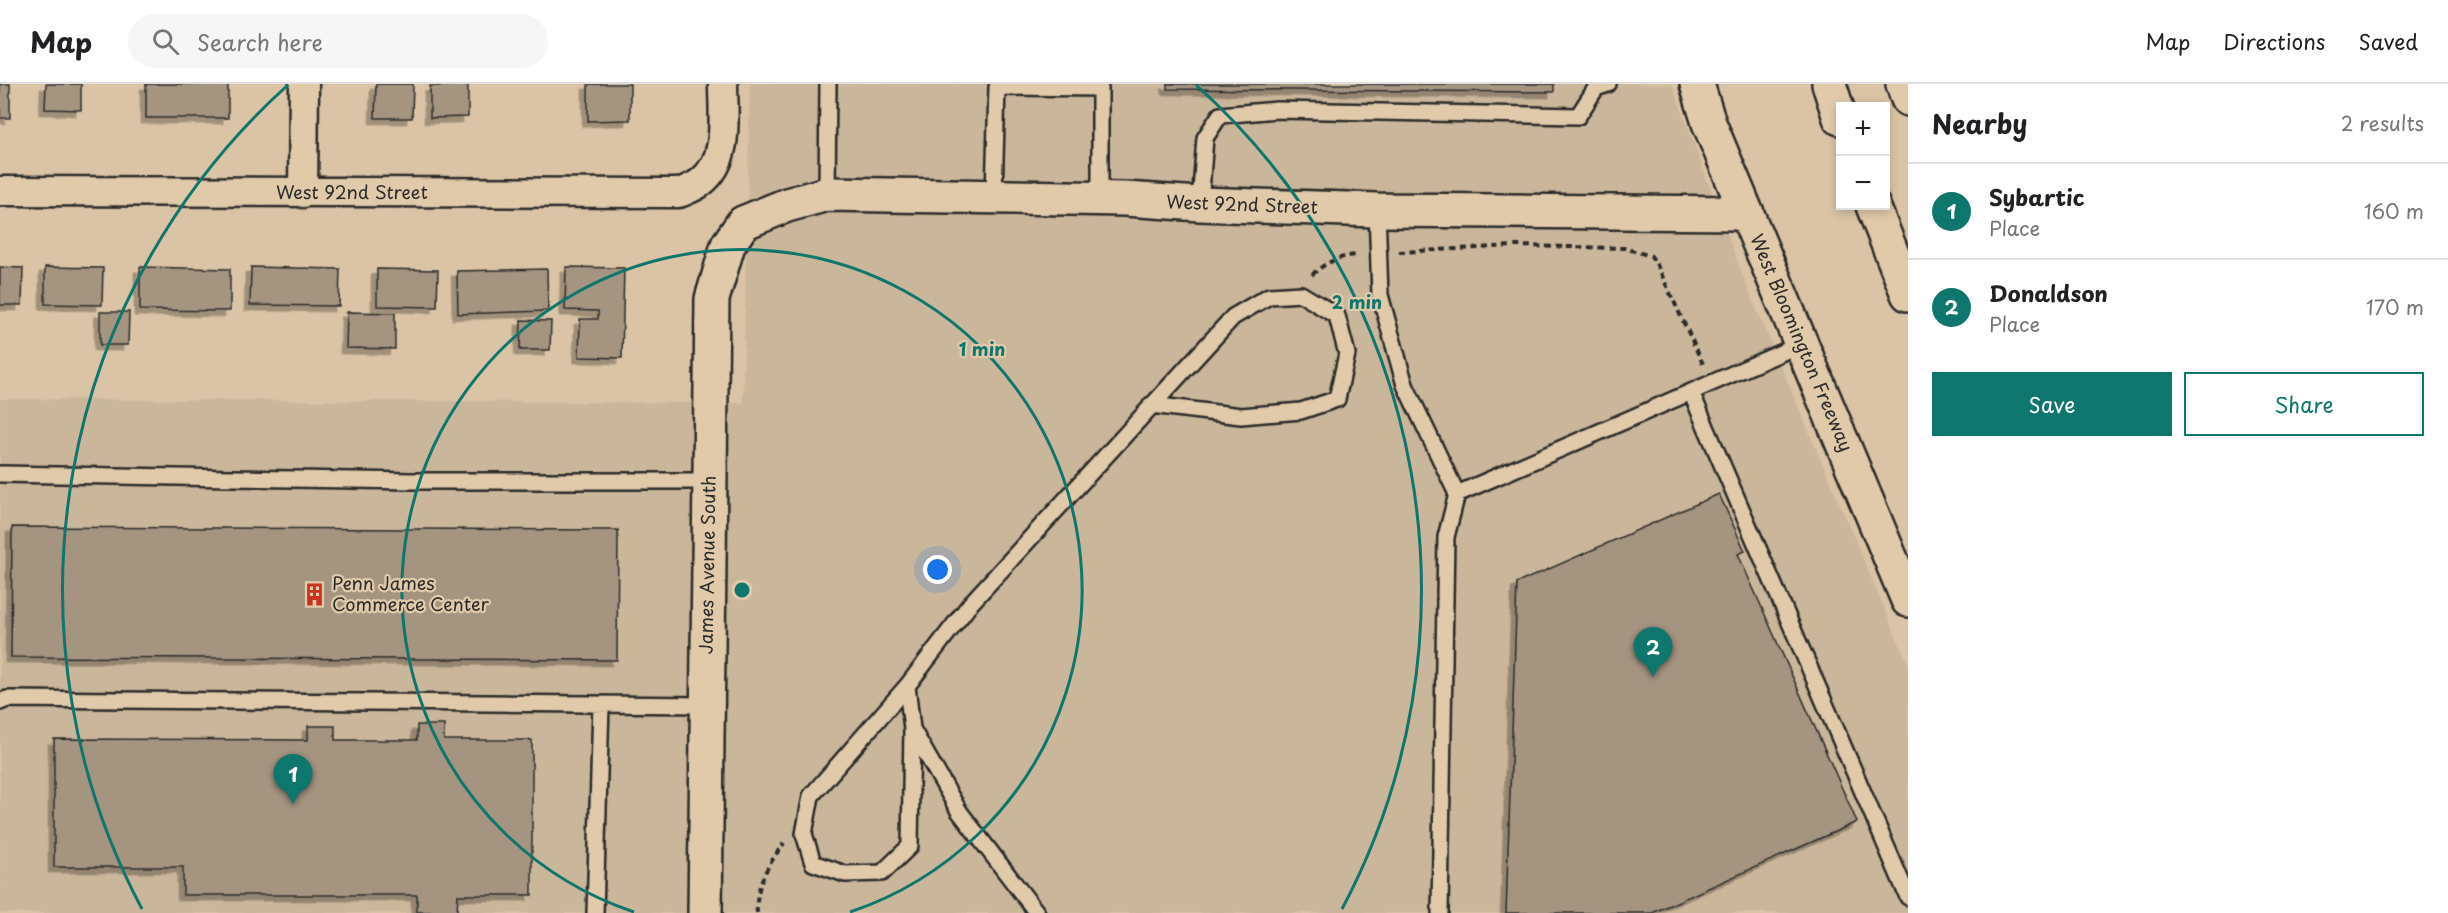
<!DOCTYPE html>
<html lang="en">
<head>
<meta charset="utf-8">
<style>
	body { margin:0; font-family:"Playpen Sans",sans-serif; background:#f6f6f6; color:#202124 }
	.controls { position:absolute; right:18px; top:18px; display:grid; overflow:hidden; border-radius:0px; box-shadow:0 3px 9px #0003 }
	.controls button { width:54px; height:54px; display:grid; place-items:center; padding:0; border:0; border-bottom:2px solid #e0e0e0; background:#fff; color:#202124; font:30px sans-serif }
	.you { position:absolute; left:938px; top:486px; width:21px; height:21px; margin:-15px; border:4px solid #fff; border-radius:50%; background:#1a73e8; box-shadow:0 0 0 9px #1a73e833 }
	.badge { display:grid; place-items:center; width:39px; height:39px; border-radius:50%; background:#0f766e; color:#fff; font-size:20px; font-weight:700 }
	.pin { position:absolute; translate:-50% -50px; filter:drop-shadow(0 2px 3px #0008) }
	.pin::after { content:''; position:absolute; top:32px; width:21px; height:18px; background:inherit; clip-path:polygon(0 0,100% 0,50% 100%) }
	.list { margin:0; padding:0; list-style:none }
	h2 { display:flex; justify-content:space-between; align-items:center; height:78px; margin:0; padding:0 24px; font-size:26px }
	h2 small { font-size:20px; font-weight:400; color:#757577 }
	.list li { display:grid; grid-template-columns:39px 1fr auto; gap:18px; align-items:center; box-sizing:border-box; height:96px; padding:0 24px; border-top:2px solid #e0e0e0 }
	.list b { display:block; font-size:22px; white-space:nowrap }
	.list p { margin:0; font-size:20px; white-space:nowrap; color:#757577 }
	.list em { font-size:20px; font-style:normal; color:#757577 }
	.actions { display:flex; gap:12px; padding:18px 24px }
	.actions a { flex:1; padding:14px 0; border:2px solid #0f766e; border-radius:0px; text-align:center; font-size:21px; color:#0f766e }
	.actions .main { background:#0f766e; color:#fff }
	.icon { flex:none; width:33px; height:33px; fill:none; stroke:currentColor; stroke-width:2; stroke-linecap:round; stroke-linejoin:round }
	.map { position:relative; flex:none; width:1908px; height:829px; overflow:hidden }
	header { display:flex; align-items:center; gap:36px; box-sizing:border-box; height:84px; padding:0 30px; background:#fff; border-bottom:2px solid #e0e0e0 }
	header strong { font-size:28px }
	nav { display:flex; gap:33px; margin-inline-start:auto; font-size:21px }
	.search { width:420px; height:54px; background:#f6f6f6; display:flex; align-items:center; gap:15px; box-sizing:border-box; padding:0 21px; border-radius:33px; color:#757577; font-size:22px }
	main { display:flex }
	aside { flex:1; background:#fff }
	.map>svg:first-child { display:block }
	.built { fill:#cab69a }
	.building { fill:#a49480; stroke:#2b2b2b; stroke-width:1.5; filter:url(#shadow) }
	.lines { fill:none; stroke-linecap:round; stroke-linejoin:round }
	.lane-casing { stroke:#2b2b2b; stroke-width:20 }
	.street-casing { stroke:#2b2b2b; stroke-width:33 }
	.secondary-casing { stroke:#2b2b2b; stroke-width:38 }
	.highway-casing { stroke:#2b2b2b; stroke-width:38 }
	.path { stroke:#2b2b2b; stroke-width:4; stroke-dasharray:6 4.5; stroke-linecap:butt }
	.lane { stroke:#e1caaa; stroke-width:15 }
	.street { stroke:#e1caaa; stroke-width:28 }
	.secondary { stroke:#e1caaa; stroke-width:33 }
	.highway { stroke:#e1caaa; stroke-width:33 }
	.ring { fill:none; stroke:#0f766e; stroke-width:3 }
	.labels { text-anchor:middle; stroke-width:4.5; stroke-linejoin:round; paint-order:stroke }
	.street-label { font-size:18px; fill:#2b2b2b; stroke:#e1caaa }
	.poi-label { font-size:18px; fill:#2b2b2b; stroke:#e1caaa; text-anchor:start }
	.centre { fill:#0f766e; stroke:#e1caaa; stroke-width:3 }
	.ring-label { font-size:18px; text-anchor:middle; font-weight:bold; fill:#0f766e; stroke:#e1caaa; stroke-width:4.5; stroke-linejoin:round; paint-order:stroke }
</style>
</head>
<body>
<header>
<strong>Map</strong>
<div class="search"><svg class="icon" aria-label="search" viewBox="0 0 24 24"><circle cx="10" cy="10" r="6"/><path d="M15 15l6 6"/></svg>Search here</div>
<nav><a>Map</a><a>Directions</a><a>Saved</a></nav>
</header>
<main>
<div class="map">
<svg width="1908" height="829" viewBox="0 0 1908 829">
	<defs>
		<filter id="shadow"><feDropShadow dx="-5.5" dy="5.5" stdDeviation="0" flood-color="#0004"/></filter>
	</defs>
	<rect width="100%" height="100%" fill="#dac4a5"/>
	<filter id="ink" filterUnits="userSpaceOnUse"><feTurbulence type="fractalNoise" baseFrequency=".0167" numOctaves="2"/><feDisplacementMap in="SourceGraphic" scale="12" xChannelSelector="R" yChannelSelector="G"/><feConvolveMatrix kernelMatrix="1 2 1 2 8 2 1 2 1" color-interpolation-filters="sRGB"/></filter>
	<g filter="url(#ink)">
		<!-- built -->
		<path class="built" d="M 750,0 L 1672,0 L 1747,203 L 1908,580 L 1908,829 L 0,829 L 0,315 L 743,319 Z"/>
		<!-- building -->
		<path class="building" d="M 0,0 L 10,0 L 10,34 L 0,34 Z
			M 46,0 L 81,0 L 81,26 L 45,25 Z
			M 146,0 L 228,0 L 228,34 L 146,34 Z
			M 376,0 L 413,0 L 412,34 L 375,34 Z
			M 588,0 L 630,0 L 630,36 L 588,37 Z
			M 1167,0 L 1554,0 L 1554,8 L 1167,5 Z
			M 468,1 L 468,33 L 430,34 L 430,2 Z
			M 0,183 L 23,184 L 22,221 L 0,221 Z
			M 45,183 L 103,184 L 102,221 L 45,220 Z
			M 140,183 L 230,185 L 230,227 L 140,226 Z
			M 251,183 L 340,185 L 339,222 L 250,221 Z
			M 566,183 L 624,184 L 622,274 L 579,273 L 580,235 L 598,235 L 598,227 L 565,226 Z
			M 377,185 L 438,186 L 437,223 L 377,222 Z
			M 547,185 L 548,227 L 458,230 L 457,187 Z
			M 100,228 L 129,228 L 128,261 L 100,261 Z
			M 347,228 L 395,229 L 395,265 L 346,264 Z
			M 521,236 L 551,237 L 550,266 L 520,266 Z
			M 1719,410 L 1745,467 L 1738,470 L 1857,738 L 1652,829 L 1506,829 L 1517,499 Z
			M 12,443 L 618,446 L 617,576 L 11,573 Z
			M 417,641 L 444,641 L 444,656 L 532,656 L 532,811 L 458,811 L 457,828 L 417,828 L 417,811 L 183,811 L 183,783 L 54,783 L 54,655 L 308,656 L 308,642 L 335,642 L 335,656 L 417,656 Z"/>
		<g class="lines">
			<defs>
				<path id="lane" d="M 827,110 L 828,0
					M 994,112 L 997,3 L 1100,4 L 1100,115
					M 1200,120 L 1205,54 L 1220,31 L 1277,26 L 1578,32 L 1596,4 L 1608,0
					M 1377,126 L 1380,211 L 1405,301 L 1457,410
					M 1691,308 L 1908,813
					M 0,390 L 413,397 L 709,397
					M 907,602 L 811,712 L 804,750 L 813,779 L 845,790 L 882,789 L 910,762 L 912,646
					M 0,618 L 7,615 L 707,621
					M 595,829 L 601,621
					M 1037,829 L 959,727 L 912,645 L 907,602 L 971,519 L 1233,233 L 1269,212 L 1301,210 L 1337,232 L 1347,270 L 1337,315 L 1301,327 L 1241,332 L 1151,321
					M 1440,829 L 1446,453 L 1457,410 L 1801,260"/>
				<path id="street" d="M 0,107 L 679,109 C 686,106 695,103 701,98 C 730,76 723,32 723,0
					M 303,109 L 304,0"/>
				<path id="secondary" d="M 1697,0 L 1709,39 L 1908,516
					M 705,829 L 712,215 L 728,161 L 743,139 L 787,121 L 827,110 L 1125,115 L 1200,120 L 1377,126 L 1747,129"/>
				<path id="highway" d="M 1829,0 L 1840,34
					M 1903,0 L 1908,15
					M 1873,122 L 1908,210"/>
			</defs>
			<!-- lane casing -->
			<use href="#lane" class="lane-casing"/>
			<!-- street casing -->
			<use href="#street" class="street-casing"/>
			<!-- secondary casing -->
			<use href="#secondary" class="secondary-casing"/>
			<!-- highway casing -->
			<use href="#highway" class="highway-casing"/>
			<!-- path -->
			<path class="path" d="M 1399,168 L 1515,162 L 1624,164 L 1651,172 L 1658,183 L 1703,280
				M 1312,191 C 1325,178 1340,172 1358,171
				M 757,829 C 755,801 768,781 784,759"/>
			<!-- lane -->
			<use href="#lane" class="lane"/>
			<!-- street -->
			<use href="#street" class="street"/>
			<!-- secondary -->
			<use href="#secondary" class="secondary"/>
			<!-- highway -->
			<use href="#highway" class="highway"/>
		</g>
	</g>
	<!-- distance rings -->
	<g class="ring">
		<path d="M634 828A340 340 0 1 1 850 828"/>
		<path d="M142 825A679 679 0 0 1 288 1M1196 1A679 679 0 0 1 1342 825"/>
	</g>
	<!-- icons -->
	<defs>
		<symbol id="building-bare" viewBox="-9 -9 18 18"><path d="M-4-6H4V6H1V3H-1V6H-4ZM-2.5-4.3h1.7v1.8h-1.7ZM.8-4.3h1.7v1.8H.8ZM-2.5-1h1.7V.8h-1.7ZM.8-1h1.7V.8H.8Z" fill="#c8321e" stroke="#e1caaa" stroke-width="2.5" paint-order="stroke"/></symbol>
	</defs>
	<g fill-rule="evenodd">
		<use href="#building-bare" x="298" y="494" width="33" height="33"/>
	</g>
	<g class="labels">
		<!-- street labels -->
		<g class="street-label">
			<text x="352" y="115">West 92nd Street</text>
			<text transform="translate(1242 121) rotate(2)" y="6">West 92nd Street</text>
			<text transform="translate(1801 259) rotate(67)" y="6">West Bloomington Freeway</text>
			<text transform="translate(708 481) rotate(-89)" y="6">James Avenue South</text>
		</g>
		<!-- poi labels -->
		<g class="poi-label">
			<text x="332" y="506">Penn James<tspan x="332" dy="21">Commerce Center</tspan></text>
		</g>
	</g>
	<circle cx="742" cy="506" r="9" class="centre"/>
	<g class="ring-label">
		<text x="1357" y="225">2 min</text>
		<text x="982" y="272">1 min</text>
	</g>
</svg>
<div class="controls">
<button>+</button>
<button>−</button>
</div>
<div class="you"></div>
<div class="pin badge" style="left:293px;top:720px">1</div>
<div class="pin badge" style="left:1653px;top:593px">2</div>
</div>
<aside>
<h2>Nearby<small>2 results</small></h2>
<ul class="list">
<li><span class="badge">1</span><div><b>Sybartic</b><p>Place</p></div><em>160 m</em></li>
<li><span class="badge">2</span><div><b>Donaldson</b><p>Place</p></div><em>170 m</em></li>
</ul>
<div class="actions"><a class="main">Save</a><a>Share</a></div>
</aside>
</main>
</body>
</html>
